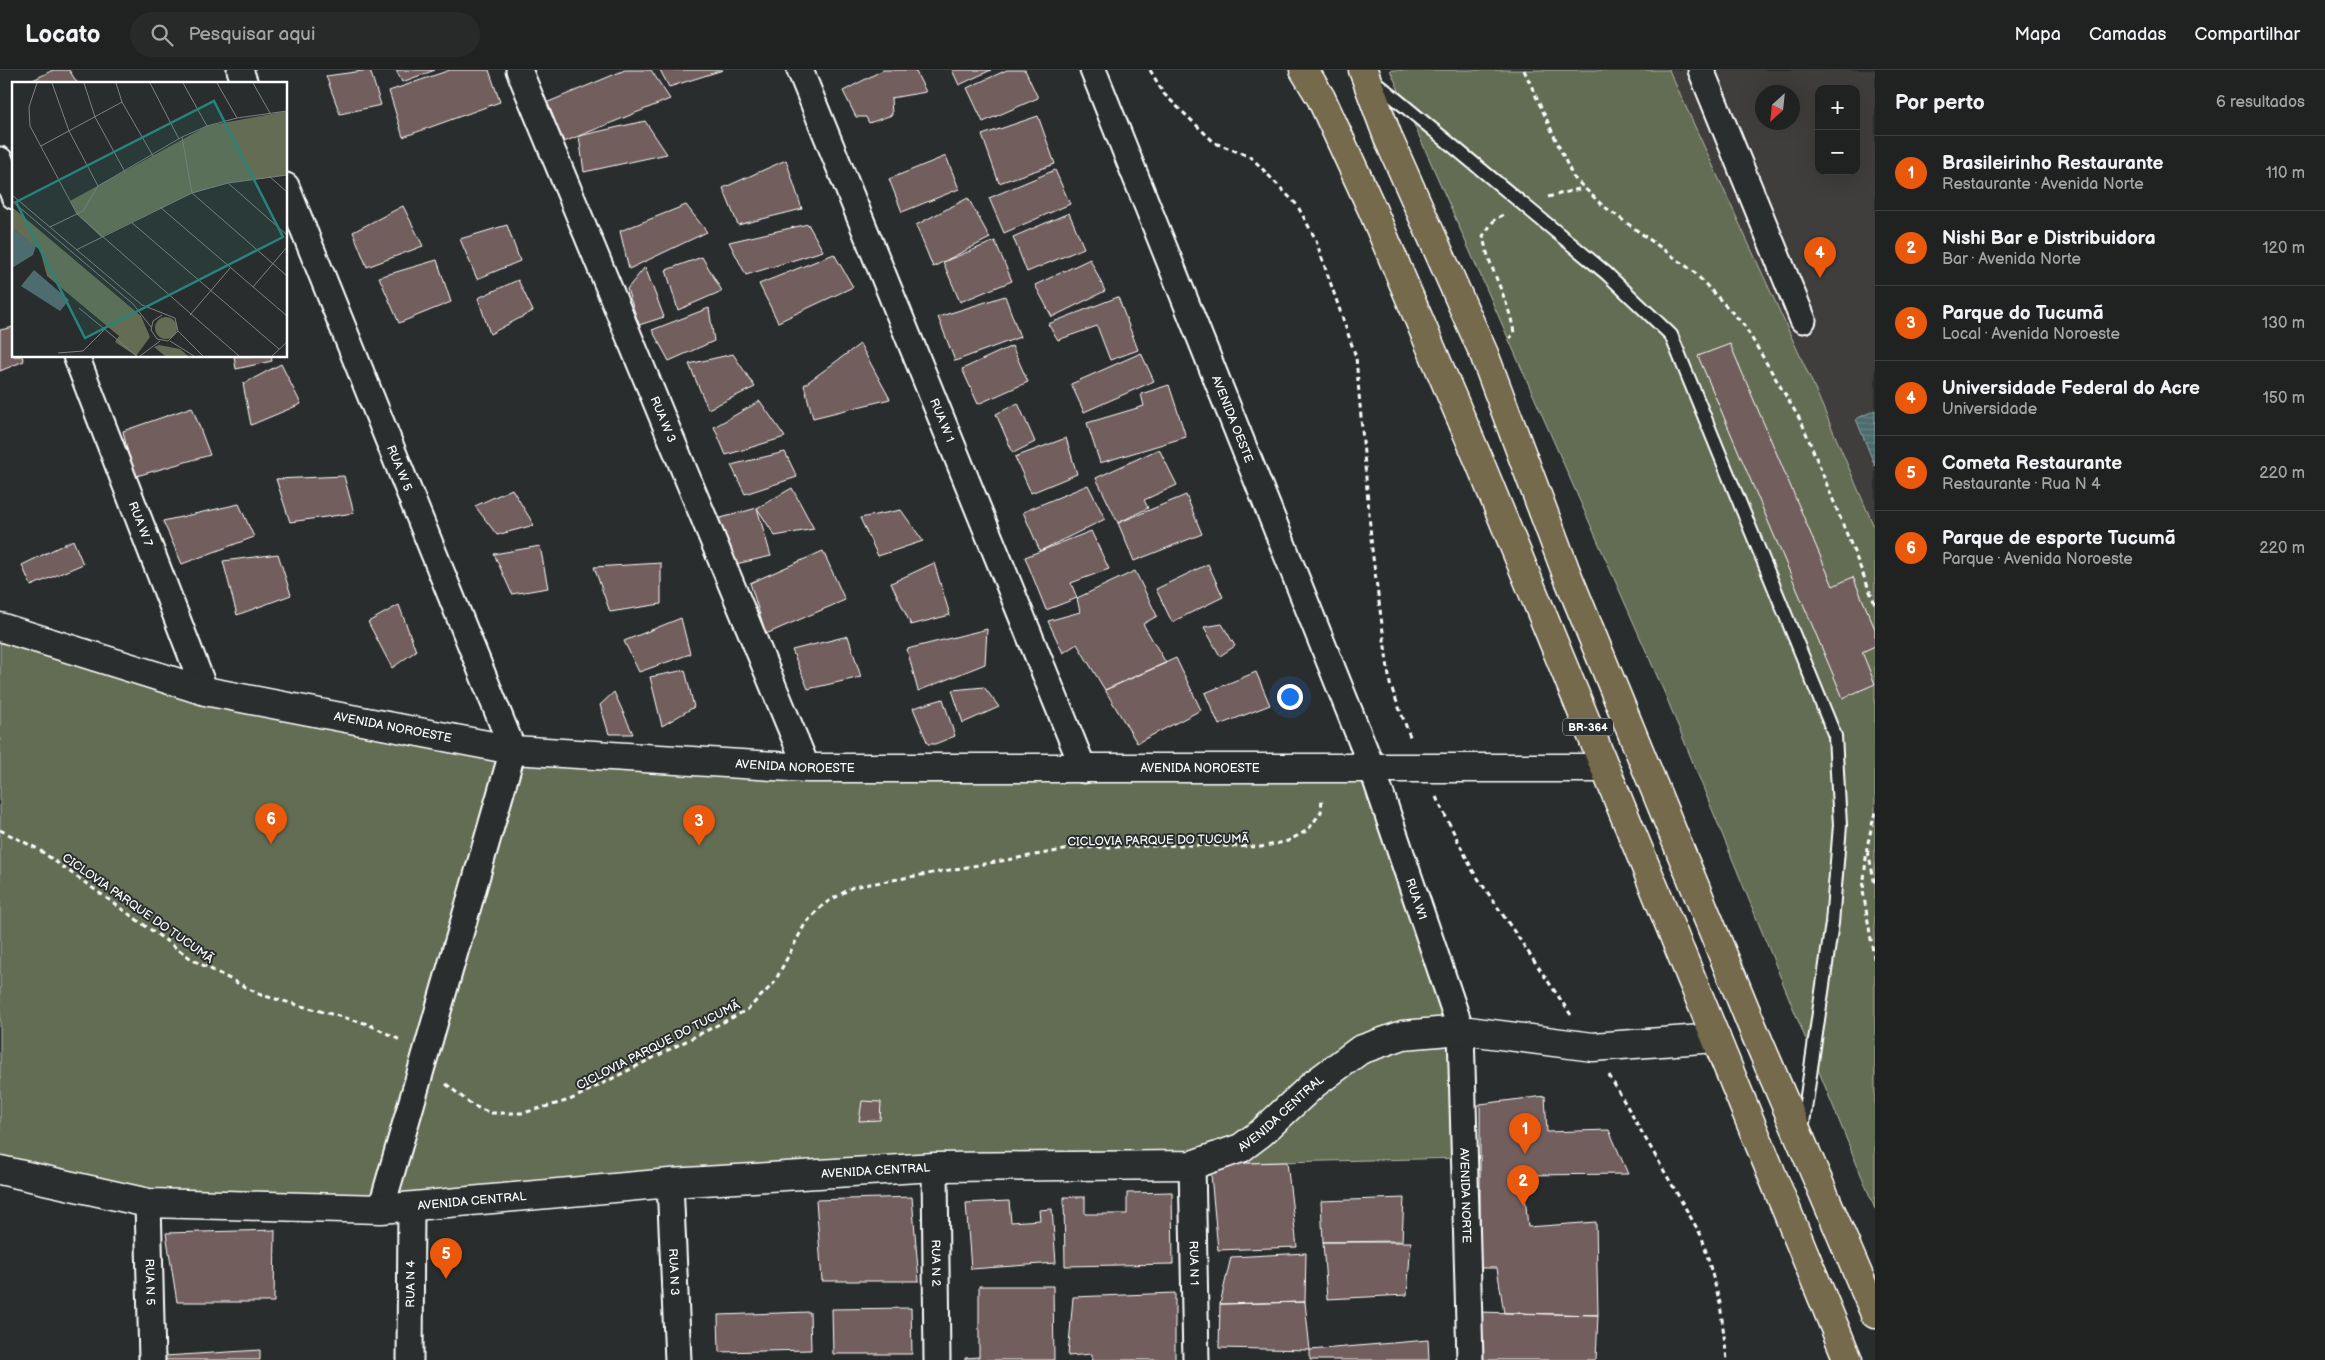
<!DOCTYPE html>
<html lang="pt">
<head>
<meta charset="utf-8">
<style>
	body { margin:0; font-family:"Balsamiq Sans",sans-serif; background:#282a2a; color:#f1f3f6 }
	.controls { position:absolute; right:15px; top:15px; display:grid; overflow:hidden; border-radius:10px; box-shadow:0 5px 20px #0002 }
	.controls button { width:45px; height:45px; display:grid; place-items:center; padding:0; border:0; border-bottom:1px solid #3d3f40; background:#202222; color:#f1f3f6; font:25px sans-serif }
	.compass { position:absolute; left:1755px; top:15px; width:45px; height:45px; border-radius:50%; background:#202222; box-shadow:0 5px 20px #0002; rotate:207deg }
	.you { position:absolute; left:1289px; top:626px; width:18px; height:18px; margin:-12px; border:4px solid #fff; border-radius:50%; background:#1a73e8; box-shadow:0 0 0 8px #1a73e833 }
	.badge { display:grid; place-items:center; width:32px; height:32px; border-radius:50%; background:#ea580c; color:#fff; font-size:16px; font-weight:700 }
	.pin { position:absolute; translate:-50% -41px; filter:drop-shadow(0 1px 2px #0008) }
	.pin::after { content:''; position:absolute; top:26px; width:18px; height:15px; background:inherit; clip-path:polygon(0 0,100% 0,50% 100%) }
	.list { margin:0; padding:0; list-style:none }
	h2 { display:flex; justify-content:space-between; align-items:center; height:65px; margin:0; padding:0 20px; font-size:21px }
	h2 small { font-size:16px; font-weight:400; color:#a2a4a5 }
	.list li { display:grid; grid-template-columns:32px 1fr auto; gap:15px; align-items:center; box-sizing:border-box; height:75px; padding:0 20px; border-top:1px solid #3d3f40 }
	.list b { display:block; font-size:19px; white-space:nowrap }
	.list p { margin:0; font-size:16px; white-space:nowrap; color:#a2a4a5 }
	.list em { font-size:16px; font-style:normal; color:#a2a4a5 }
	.icon { flex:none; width:28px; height:28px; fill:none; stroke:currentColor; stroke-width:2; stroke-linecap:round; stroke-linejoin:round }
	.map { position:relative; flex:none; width:1875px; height:1290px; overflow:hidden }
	header { display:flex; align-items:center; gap:30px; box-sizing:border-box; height:70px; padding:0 25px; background:#202222; border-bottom:1px solid #3d3f40 }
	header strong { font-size:24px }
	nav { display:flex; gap:28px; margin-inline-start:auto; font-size:18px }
	.search { width:350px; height:45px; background:#282a2a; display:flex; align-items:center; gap:12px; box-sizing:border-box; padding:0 18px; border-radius:28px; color:#a2a4a5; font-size:19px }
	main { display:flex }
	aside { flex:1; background:#202222 }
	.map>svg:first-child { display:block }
	.built { fill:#403c3c; fill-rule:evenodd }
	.park { fill:#646d53; stroke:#b2b6a9 }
	.water { fill:url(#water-rules); stroke:#94a7a9 }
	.building { fill:#725f5d; stroke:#fff }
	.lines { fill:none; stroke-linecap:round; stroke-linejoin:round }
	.lane-casing { stroke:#fff; stroke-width:16 }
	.street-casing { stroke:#fff; stroke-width:29 }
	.secondary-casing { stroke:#fff; stroke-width:31 }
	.primary-casing { stroke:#fff; stroke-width:31 }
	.path { stroke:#fff; stroke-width:3; stroke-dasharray:5 4; stroke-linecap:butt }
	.lane { stroke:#2a2d2e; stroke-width:12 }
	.street { stroke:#2a2d2e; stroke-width:25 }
	.secondary { stroke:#2a2d2e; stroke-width:28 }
	.primary { stroke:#746b4b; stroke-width:28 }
	.labels { text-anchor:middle; stroke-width:4; stroke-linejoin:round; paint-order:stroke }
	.shield { fill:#2a2d2e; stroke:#bfc0c0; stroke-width:1 }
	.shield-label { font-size:11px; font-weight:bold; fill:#fff }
	.street-label { font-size:12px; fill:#fff; stroke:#2a2d2e }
	.inset-road { fill:none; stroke:#7f8182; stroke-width:1 }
	.view { fill:#27847c; fill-opacity:0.15; stroke:#27847c; stroke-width:2.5 }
	.inset-edge { fill:none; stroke:#fff; stroke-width:2.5 }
</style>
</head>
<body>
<header>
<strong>Locato</strong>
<div class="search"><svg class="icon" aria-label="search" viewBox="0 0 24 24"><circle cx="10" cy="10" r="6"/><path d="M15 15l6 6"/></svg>Pesquisar aqui</div>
<nav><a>Mapa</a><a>Camadas</a><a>Compartilhar</a></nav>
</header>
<main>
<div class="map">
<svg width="1875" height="1290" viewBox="0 0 1875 1290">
	<defs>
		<pattern id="water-rules" width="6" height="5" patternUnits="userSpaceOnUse" patternTransform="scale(1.25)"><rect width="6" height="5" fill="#4d6c6f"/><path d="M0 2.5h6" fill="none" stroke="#688285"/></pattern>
	</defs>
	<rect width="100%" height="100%" fill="#2a2d2e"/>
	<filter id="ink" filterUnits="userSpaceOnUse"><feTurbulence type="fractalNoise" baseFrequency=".02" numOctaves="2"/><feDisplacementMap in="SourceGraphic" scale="10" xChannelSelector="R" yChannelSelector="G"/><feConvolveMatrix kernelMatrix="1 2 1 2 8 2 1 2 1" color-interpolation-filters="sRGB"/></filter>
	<g filter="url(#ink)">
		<!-- built -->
		<path class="built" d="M 1669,0 L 1875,0 L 1875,459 L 1813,314 ZM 1819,19 L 1856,19 L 1856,101 L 1819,101 ZM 1762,22 L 1792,22 L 1792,52 L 1762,52 Z"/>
		<!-- park -->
		<path class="park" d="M 1390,0 L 1669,0 L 1813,314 L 1875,459 L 1875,1139 L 1665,624 Z
			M 0,557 L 205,621 L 513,680 L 1372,698 L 1461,960 L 1465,1088 L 1234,1093 L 381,1139 L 148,1133 L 0,1100 Z"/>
		<!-- water -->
		<path class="water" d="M 1875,340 L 1875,396 L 1856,349 Z"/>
		<!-- building -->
		<path class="building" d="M 53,0 L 69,0 L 78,14 L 25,14 Z
			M 370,0 L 381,35 L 340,44 L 326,6 Z
			M 396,0 L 435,0 L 402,12 Z
			M 450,0 L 489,0 L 500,32 L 403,67 L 389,21 Z
			M 625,0 L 651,0 L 670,29 L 564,72 L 546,33 Z
			M 660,0 L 723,0 L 669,17 Z
			M 883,0 L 915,0 L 926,22 L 891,28 L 892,45 L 869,53 L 866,47 L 856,47 L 843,21 Z
			M 952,0 L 991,0 L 959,15 Z
			M 1007,0 L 1025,0 L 1038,28 L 983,52 L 967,18 Z
			M 1038,46 L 1055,94 L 999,113 L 982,65 Z
			M 645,51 L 667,84 L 584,102 L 579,66 Z
			M 946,86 L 959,119 L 902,142 L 889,109 Z
			M 786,90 L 802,139 L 738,155 L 723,118 Z
			M 1055,100 L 1070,134 L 1004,163 L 989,128 Z
			M 968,128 L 990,168 L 933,197 L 916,155 Z
			M 686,135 L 707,162 L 629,199 L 620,161 Z
			M 403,136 L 423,176 L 367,197 L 353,162 Z
			M 1069,143 L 1084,178 L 1027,202 L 1013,167 Z
			M 808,154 L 823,181 L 746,205 L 729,172 Z
			M 507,155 L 520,191 L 477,209 L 460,169 Z
			M 995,171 L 1012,211 L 960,232 L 943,192 Z
			M 834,184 L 853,217 L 778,252 L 759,214 Z
			M 702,187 L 722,221 L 678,240 L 666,200 Z
			M 1090,189 L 1105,221 L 1052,247 L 1035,215 Z
			M 437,190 L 451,232 L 399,253 L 379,207 Z
			M 645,197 L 664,247 L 639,255 L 627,219 Z
			M 518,210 L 533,241 L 490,264 L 478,228 Z
			M 1005,226 L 1020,267 L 955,291 L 938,247 Z
			M 1118,227 L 1138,280 L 1110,290 L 1097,256 L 1058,270 L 1048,254 Z
			M 709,238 L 714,271 L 669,291 L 652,260 Z
			M 14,257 L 14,286 L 22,286 L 24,291 L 0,301 L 0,260 Z
			M 860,274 L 890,329 L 813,348 L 804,315 Z
			M 1730,274 L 1833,516 L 1853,507 L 1875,559 L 1875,576 L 1862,582 L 1875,614 L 1843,628 L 1698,286 Z
			M 1012,276 L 1028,312 L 978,334 L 962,299 Z
			M 1141,283 L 1154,311 L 1084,342 L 1071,314 Z
			M 733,284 L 755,317 L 708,339 L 689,294 Z
			M 234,286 L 271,286 L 272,291 L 236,299 Z
			M 281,294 L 301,334 L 251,355 L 243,314 Z
			M 1169,315 L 1186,367 L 1100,393 L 1087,353 L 1144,336 L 1141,324 Z
			M 760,331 L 785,367 L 726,385 L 714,357 Z
			M 1018,333 L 1035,372 L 1013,383 L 996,344 Z
			M 192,337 L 210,385 L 133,407 L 123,361 Z
			M 1066,368 L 1077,404 L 1031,423 L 1015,387 Z
			M 1159,379 L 1177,415 L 1144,430 L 1148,438 L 1118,453 L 1096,408 Z
			M 785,382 L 797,407 L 745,424 L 731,395 Z
			M 344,406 L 354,443 L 290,452 L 276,409 Z
			M 1088,415 L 1105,449 L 1040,481 L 1023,442 Z
			M 792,418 L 814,459 L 775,466 L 757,438 Z
			M 512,419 L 534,455 L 497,465 L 475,436 Z
			M 1186,425 L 1202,464 L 1134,491 L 1118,453 Z
			M 239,434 L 254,467 L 182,494 L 163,451 Z
			M 757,438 L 771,486 L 736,494 L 717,449 Z
			M 901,440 L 923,471 L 878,486 L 860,448 Z
			M 1091,461 L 1109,499 L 1071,513 L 1077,528 L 1046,540 L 1025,487 Z
			M 73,470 L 83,494 L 31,516 L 22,495 Z
			M 540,476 L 548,518 L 512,524 L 494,484 Z
			M 823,481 L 845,530 L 766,564 L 750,513 Z
			M 278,484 L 291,525 L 237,545 L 223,491 Z
			M 661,493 L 661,534 L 610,542 L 594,497 Z
			M 934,493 L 950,545 L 911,555 L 891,513 Z
			M 1208,494 L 1223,527 L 1172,552 L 1156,519 Z
			M 1135,501 L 1157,546 L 1143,554 L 1166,593 L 1105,620 L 1077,574 L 1063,583 L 1048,551 L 1080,542 L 1077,528 Z
			M 399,535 L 416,581 L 392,598 L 368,552 Z
			M 681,548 L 690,584 L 639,602 L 624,571 Z
			M 1222,554 L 1235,576 L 1220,586 L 1204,557 Z
			M 987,559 L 985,594 L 918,621 L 907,579 Z
			M 848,566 L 861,607 L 808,619 L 792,580 Z
			M 1176,588 L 1201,640 L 1137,673 L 1105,620 Z
			M 685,600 L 694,637 L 662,656 L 650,607 Z
			M 1256,602 L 1270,635 L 1219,655 L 1205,623 Z
			M 984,617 L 999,637 L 963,653 L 952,620 Z
			M 614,622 L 633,664 L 609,664 L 600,635 Z
			M 943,629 L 955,666 L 935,674 L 928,674 L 913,638 Z
			M 1545,1026 L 1547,1062 L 1609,1060 L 1628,1104 L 1523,1105 L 1528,1157 L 1596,1152 L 1598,1245 L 1504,1243 L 1497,1198 L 1480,1198 L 1480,1034 Z
			M 862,1031 L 881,1032 L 880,1050 L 859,1051 Z
			M 1287,1092 L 1297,1177 L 1218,1180 L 1210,1094 Z
			M 1172,1122 L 1173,1194 L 1065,1196 L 1064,1127 L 1085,1127 L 1085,1144 L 1127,1144 L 1127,1123 Z
			M 912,1127 L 919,1211 L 822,1211 L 816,1130 Z
			M 1404,1128 L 1402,1171 L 1323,1172 L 1321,1131 Z
			M 1009,1131 L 1011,1152 L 1040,1150 L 1039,1140 L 1052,1139 L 1056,1193 L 971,1199 L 966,1133 Z
			M 275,1160 L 274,1232 L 177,1232 L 166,1163 Z
			M 1323,1172 L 1411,1172 L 1407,1225 L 1327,1229 Z
			M 1306,1183 L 1305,1232 L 1220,1234 L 1231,1187 Z
			M 979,1216 L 1053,1216 L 1054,1290 L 965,1290 L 965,1288 L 979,1287 Z
			M 1175,1223 L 1175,1290 L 1092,1290 L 1092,1284 L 1068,1286 L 1073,1227 Z
			M 1305,1232 L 1310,1280 L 1219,1278 L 1220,1234 Z
			M 911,1238 L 912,1284 L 833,1284 L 832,1239 Z
			M 810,1242 L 811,1280 L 719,1282 L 718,1245 Z
			M 1476,1242 L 1598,1245 L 1596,1290 L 1478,1290 Z
			M 1428,1270 L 1429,1290 L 1310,1290 L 1310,1280 Z
			M 260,1280 L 260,1290 L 165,1290 L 165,1286 Z"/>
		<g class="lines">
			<defs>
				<path id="lane" d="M 1373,10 L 1606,203 L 1671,265 L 1835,666 L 1840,755 L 1832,853 L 1802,1060"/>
				<g id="street">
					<path d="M 240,0 L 245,14"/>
					<path id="s1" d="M 519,0 L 807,698"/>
					<path id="s2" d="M 800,0 L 1084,700"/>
					<path id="s3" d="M 1093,0 L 1372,698 L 1461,960 L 1470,1290"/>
					<path d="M 1701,0 L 1803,250"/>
					<path d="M 0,90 L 14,126"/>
					<path id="s4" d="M 286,116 L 513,680 L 381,1139"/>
					<path id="s5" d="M 76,286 L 205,621"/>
					<path id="s6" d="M 1192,1095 L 1196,1290"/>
					<path id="s7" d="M 935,1097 L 937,1290"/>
					<path id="s8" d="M 670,1113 L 678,1290"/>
					<path id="s9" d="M 148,1133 L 152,1290"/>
					<path id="s10" d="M 410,1290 L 411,1137"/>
				</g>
				<g id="secondary">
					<path id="s11" d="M 0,557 L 205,621 L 513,680 L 807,698 L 1605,698"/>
					<path id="s12" d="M 0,1100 L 148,1133 L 381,1139 L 670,1113 L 935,1097 L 1192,1095 L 1241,1078 L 1261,1063 L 1314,1014 L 1360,980 L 1403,965 L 1461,960 L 1593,977 L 1716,968"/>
				</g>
				<path id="primary" d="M 1304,0 L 1321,28 L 1372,139 L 1480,393 L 1848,1290
					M 1363,0 L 1389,70 L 1484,284 L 1566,502 L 1752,956 L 1875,1244"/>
			</defs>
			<!-- lane casing -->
			<use href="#lane" class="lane-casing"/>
			<!-- street casing -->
			<use href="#street" class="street-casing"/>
			<!-- secondary casing -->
			<use href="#secondary" class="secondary-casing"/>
			<!-- primary casing -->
			<use href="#primary" class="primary-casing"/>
			<!-- path -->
			<path class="path" d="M 1150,0 L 1164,24 L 1215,73 L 1251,87 L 1297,135 L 1315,168 L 1356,287 L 1372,480 L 1390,614 L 1411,669
				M 1524,0 L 1573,107 L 1602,135 L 1693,201 L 1744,255 L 1802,353 L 1875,534
				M 1548,127 L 1583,118
				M 1503,145 L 1495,149 L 1483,166 C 1489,200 1509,229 1514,263 L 1510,268
				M 1436,727 L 1473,801 L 1571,945
				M 1875,742 L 1867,777 L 1863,821 L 1875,894
				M 0,760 L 38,779 L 193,890 L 224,906 L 261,925 L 368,954 L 400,970
				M 1868,781 L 1875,815
				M 1609,1005 L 1702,1167 L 1720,1233 L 1727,1290
				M 446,1014 L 472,1035 L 490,1043 L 523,1043 L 570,1030 L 747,940 L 774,913 L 805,854 L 824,834 L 853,817 L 1075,778 L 1187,775 L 1261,777 L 1288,771 L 1308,760 L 1321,742 L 1322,727"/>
			<!-- lane -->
			<use href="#lane" class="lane"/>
			<!-- street -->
			<use href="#street" class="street"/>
			<!-- secondary -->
			<use href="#secondary" class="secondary"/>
			<!-- primary -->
			<use href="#primary" class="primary"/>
		</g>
	</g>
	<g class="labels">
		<!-- shield labels -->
		<rect class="shield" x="1563" y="648.5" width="50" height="17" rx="4"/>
		<g class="shield-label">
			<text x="1588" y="661">BR-364</text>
		</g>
		<!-- street labels -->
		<g class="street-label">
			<text dy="4" stroke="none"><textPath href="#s1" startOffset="378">RUA W 3</textPath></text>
			<text dy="4" stroke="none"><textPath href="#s3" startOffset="376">AVENIDA OESTE</textPath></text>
			<text dy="4" stroke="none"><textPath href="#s2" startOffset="378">RUA W 1</textPath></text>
			<text dy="4" stroke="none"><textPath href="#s4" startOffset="304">RUA W 5</textPath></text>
			<text dy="4" stroke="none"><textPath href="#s5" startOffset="180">RUA W 7</textPath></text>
			<text dy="4" stroke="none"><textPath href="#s11" startOffset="406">AVENIDA NOROESTE</textPath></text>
			<text dy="4" stroke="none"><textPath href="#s11" startOffset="811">AVENIDA NOROESTE</textPath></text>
			<text dy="4" stroke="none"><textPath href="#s11" startOffset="1216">AVENIDA NOROESTE</textPath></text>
			<text transform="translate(1158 770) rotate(-1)" y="4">CICLOVIA PARQUE DO TUCUMÃ</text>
			<text dy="4" stroke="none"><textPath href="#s3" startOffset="890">RUA W1</textPath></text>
			<text transform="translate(138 838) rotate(35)" y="4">CICLOVIA PARQUE DO TUCUMÃ</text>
			<text transform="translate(658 975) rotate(-27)" y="4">CICLOVIA PARQUE DO TUCUMÃ</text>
			<text dy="4" stroke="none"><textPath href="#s12" startOffset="1302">AVENIDA CENTRAL</textPath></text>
			<text dy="4" stroke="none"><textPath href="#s12" startOffset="881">AVENIDA CENTRAL</textPath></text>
			<text dy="4" stroke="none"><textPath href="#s3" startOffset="1194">AVENIDA NORTE</textPath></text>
			<text dy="4" stroke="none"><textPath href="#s12" startOffset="476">AVENIDA CENTRAL</textPath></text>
			<text dy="4" stroke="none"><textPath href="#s6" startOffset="98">RUA N 1</textPath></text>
			<text dy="4" stroke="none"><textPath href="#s7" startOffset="96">RUA N 2</textPath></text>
			<text dy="4" stroke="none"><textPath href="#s8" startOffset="89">RUA N 3</textPath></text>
			<text dy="4" stroke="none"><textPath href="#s9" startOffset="79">RUA N 5</textPath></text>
			<text dy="4" stroke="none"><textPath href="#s10" startOffset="76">RUA N 4</textPath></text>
		</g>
	</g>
	<!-- overview -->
	<g transform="translate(12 12)">
		<rect width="275" height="275" fill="#2a2d2e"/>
		<path d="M 275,29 L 275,93 L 216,101 L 180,111 L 89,155 L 65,132 L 58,119 L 195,44 ZM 0,125 L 129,234 L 138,255 L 124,274 L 103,260 L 107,254 L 35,194 L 28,168 L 0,146 ZM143 246a11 11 0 1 1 22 0a11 11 0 1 1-22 0ZM 147,263 L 168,267 L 176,274 L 153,274 L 142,265 Z" fill="#646d53"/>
		<path d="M 0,146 L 24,164 L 21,173 L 0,186 ZM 22,188 L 57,218 L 48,229 L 9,204 Z" fill="#4d6c6f"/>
		<path class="inset-road" d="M 25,1 L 17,25 L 18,44 L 65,132 L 227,274M 40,1 L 57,49 L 86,104M 72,1 L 83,35 L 113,90M 104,1 L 110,20 L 141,74M 138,1 L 167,57M 171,1 L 195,44M 205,1 L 225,36M 241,1 L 258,31M 170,55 L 180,111 L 275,194M 29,64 L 110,20M 257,94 L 275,110M 216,101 L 275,153M 0,113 L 130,223 L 163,236 L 166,249 L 156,259 L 145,257 L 139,248 L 141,239 L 150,233M 0,119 L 121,222 L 139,245M 148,125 L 275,234M 119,140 L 267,267M 38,145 L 71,129 L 86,104 L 170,55 L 195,44 L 225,36 L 275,29M 64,168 L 180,111 L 216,101 L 275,93M 241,205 L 275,165M 67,226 L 125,274M 178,233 L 219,185M 166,249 L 191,274M 158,259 L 182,274M 46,271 L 71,269 L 93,247M 128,274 L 148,259M 260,274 L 275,260"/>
		<path class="view" d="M 202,19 L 271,155 L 73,256 L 4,120 Z"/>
		<rect width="275" height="275" class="inset-edge"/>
	</g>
</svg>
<div class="controls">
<button>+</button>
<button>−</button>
</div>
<svg class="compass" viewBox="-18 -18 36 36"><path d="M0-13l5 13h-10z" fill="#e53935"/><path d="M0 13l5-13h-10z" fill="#a2a4a5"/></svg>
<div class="you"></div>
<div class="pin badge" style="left:1525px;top:1084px">1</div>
<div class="pin badge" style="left:1523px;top:1136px">2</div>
<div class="pin badge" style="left:699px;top:776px">3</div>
<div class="pin badge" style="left:1820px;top:208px">4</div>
<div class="pin badge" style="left:446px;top:1209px">5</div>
<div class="pin badge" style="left:271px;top:774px">6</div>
</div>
<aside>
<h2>Por perto<small>6 resultados</small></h2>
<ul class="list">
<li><span class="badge">1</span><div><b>Brasileirinho Restaurante</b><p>Restaurante · Avenida Norte</p></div><em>110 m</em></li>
<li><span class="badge">2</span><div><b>Nishi Bar e Distribuidora</b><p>Bar · Avenida Norte</p></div><em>120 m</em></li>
<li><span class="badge">3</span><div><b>Parque do Tucumã</b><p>Local · Avenida Noroeste</p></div><em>130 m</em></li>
<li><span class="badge">4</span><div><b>Universidade Federal do Acre</b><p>Universidade</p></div><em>150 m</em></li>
<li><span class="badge">5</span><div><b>Cometa Restaurante</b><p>Restaurante · Rua N 4</p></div><em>220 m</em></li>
<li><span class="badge">6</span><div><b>Parque de esporte Tucumã</b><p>Parque · Avenida Noroeste</p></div><em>220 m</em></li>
</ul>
</aside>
</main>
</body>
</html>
